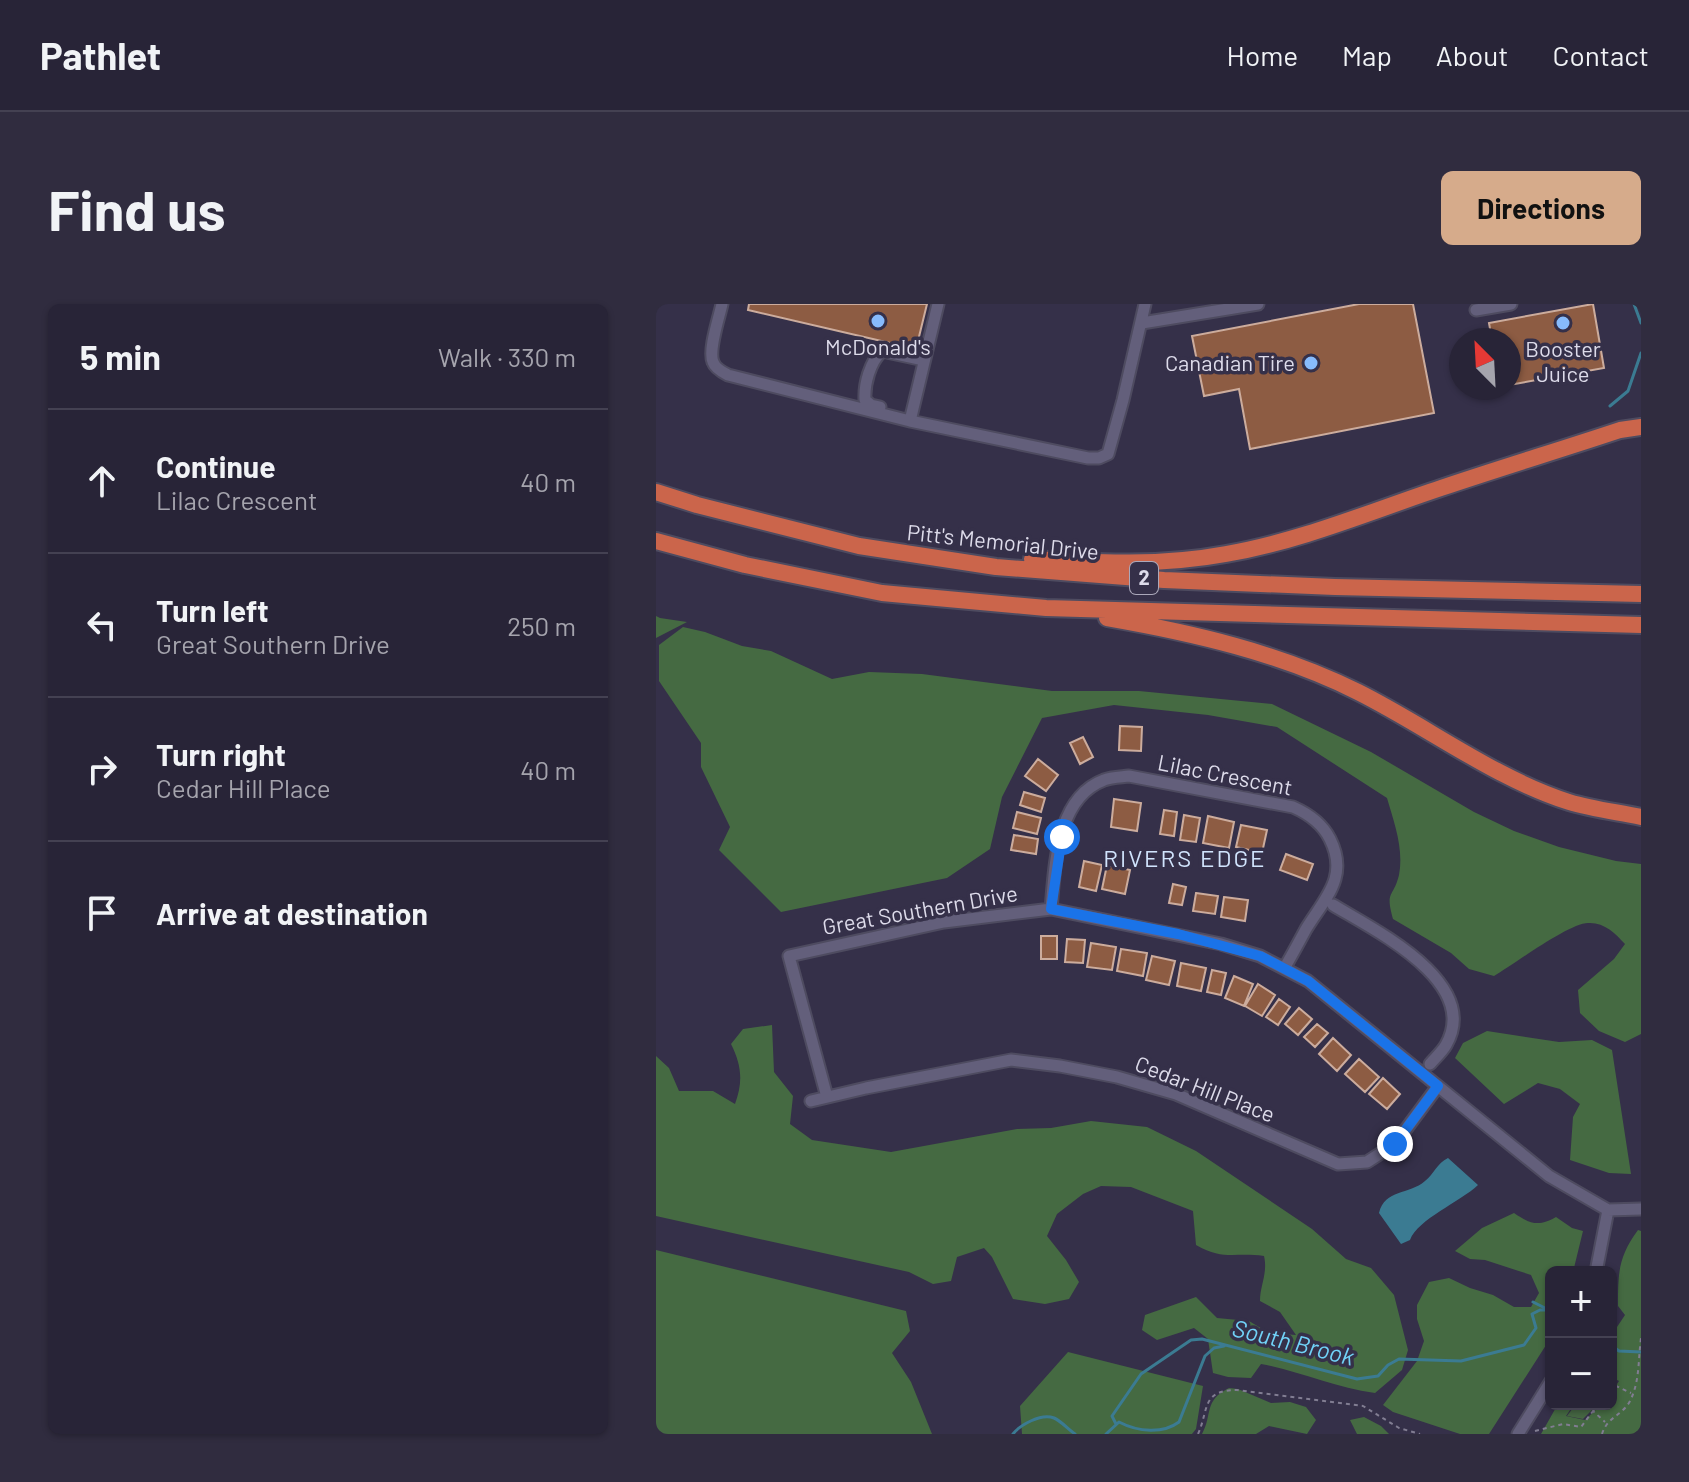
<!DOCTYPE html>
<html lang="en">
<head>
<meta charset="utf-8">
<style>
	body { margin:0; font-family:Barlow,sans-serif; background:#302c3f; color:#f1f3f6 }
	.controls { position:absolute; right:24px; bottom:24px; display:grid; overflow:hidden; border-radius:12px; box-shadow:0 2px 6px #0004 }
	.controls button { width:72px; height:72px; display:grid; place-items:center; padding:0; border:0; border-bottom:2px solid #444152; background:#282437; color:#f1f3f6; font:40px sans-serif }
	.compass { position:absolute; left:793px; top:24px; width:72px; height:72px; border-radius:50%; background:#282437; box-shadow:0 2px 6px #0004; rotate:336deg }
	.stop { position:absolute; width:24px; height:24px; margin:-18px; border:6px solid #1a73e8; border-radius:50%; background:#fff }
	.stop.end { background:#1a73e8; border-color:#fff; box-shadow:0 2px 8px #0008 }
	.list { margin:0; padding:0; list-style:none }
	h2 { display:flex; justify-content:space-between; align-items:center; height:104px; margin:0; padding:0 32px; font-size:34px }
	h2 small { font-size:26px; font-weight:400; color:#a5a4ad }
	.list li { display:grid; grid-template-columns:52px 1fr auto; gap:24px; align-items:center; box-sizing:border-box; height:144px; padding:0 32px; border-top:2px solid #444152 }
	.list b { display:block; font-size:30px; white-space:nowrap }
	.list p { margin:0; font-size:26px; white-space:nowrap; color:#a5a4ad }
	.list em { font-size:26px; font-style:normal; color:#a5a4ad }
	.icon { flex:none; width:44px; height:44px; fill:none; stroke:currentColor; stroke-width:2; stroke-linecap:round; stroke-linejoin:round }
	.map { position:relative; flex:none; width:985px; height:1130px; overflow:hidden; border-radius:12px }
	header { display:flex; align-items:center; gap:48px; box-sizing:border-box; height:112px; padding:0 40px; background:#282437; border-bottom:2px solid #444152 }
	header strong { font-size:38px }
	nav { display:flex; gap:44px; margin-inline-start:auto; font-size:28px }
	.intro { display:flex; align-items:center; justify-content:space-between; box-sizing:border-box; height:192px; padding:0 48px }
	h1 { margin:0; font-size:56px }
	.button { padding:20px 36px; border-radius:12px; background:#d6ab8b; color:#111; font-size:28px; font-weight:700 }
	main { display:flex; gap:48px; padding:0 48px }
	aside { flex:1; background:#282437; border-radius:12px; box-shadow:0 2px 6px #0004 }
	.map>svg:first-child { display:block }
	.green { fill:#466743 }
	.forest { fill:#456a42 }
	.water { fill:#3b7b92 }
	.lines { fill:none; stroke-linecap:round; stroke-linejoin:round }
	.stream { stroke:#3b7b92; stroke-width:3 }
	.building { fill:#8d5c43; stroke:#ccac9d; stroke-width:2 }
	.minor-casing { stroke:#4e4b60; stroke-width:15 }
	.highway-casing { stroke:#4e4b60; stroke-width:20 }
	.path { stroke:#817d92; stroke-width:2; stroke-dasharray:4 4; stroke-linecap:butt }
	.minor { stroke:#635f7b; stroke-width:11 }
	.highway { stroke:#cb654b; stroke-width:16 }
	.route { stroke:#1a73e8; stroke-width:10 }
	.poi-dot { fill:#87bbfc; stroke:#353049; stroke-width:3 }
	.labels { text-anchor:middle; stroke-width:7; stroke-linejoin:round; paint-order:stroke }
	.shield { fill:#353049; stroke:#aba8ba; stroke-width:2 }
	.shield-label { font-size:20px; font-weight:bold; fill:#dddbea }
	.poi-label { font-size:22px; fill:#dddbea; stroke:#353049 }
	.street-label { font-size:22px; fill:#dddbea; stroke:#353049 }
	.neighbourhood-label { font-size:24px; letter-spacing:2px; fill:#d1e4fd; stroke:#353049 }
	.water-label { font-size:24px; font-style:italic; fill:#71d2f7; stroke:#353049 }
</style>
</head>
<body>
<header>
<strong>Pathlet</strong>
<nav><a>Home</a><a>Map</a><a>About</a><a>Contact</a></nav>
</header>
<div class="intro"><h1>Find us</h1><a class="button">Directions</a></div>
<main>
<aside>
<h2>5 min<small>Walk · 330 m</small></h2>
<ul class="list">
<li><svg class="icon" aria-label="ahead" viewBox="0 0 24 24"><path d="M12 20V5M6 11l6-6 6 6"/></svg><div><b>Continue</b><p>Lilac Crescent</p></div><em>40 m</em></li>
<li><svg class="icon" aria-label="left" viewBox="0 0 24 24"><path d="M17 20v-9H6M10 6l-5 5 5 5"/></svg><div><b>Turn left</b><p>Great Southern Drive</p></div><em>250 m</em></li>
<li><svg class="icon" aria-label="right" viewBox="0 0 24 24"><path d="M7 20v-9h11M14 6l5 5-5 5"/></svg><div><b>Turn right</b><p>Cedar Hill Place</p></div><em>40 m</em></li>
<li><svg class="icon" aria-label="arrive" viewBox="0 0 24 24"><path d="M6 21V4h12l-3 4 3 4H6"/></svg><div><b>Arrive at destination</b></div></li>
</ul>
</aside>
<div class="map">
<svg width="985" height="1130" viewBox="0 0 985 1130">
	<rect width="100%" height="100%" fill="#353049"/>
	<!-- green -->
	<path class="green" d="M 920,1100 L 942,1100 L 927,1115 L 911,1112 Z"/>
	<!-- forest -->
	<path class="forest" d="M 0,312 L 4,314 L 31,318 L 0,334 Z
		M 27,323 L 49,328 L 86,342 L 115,347 L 176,375 L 213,368 L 266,370 L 396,387 L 483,387 L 616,400 L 715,448 L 818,508 L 858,527 L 903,543 L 960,557 L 985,560 L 985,730 L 969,738 L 943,727 L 924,709 L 922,686 L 958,655 L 969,640 C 959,629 948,618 932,619 C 913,619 857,661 838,672 L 813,665 L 795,649 L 737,615 C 729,586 737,595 743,571 C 748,545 738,518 731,494 L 621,423 L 552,411 L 458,401 L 386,414 L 346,493 L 334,545 L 291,574 L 125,608 L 63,546 L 74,523 L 45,463 L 45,439 L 3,377 L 3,341 Z
		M 116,721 L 118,768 L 137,792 L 134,820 L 156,836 L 235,848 L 361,825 L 395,824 L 435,817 L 491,823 L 540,847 L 656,925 L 690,955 L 715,964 L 738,991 L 752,1046 L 746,1066 L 719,1089 C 679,1084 644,1067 605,1060 L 595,1074 L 572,1073 L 557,1069 L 552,1035 L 538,1024 L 501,1036 L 486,1026 L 489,1011 L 540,993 L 561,1014 L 593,1017 L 613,1029 L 640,1031 L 624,1008 L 604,997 C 604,981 612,969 608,952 C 578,948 568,957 540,941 L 537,907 L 475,883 L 445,882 L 427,890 L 401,910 L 391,932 L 410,956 L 423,978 L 413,995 L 389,1000 L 357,995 L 336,953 L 328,944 L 301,953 L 295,977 L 277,980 L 253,968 L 0,912 L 0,752 L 13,764 L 23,787 L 57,787 L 79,800 C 87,778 86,762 75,740 L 87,725 Z
		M 831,727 L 903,738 L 936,736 L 956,746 L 975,870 L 953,869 L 914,856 L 917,813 L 924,800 L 904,785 L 882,779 L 848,800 L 799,754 L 807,739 Z
		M 858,909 C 874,920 883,923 900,913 L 916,924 L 927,927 L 917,968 L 895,968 L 895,1031 L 892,1038 L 833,1130 L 804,1130 L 737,1108 L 727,1101 L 761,1057 L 768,1037 L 761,1015 L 761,1001 L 773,978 L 793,974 L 814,984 L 837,991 L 858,1003 L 875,1003 L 883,989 L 875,971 L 829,956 L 814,955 L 799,947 L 826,924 Z
		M 982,926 L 985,927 L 985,1130 L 885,1130 L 902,1100 L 918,1100 L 910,1112 L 929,1116 L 946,1100 L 955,1100 L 955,1089 L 963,1077 L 955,1073 L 955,1032 L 969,1011 L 962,1002 C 962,970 962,953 982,926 Z
		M 0,946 L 250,1007 L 254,1027 L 236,1049 L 255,1078 L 276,1130 L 0,1130 Z
		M 412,1048 L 547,1082 L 540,1125 L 536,1130 L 366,1130 L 364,1102 Z
		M 573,1084 L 582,1085 L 615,1099 L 634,1098 L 650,1103 L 660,1116 L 651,1130 L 613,1122 L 600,1130 L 546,1130 C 557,1110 547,1097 573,1084 Z
		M 708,1113 L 725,1122 L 733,1130 L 701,1130 L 694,1116 Z"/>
	<!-- water -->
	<path class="water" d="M 792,854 L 822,881 C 804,898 762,915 754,936 L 745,940 L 723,909 C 729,885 753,891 769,877 C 778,870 781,859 792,854 Z"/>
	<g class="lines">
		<!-- stream -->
		<path class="stream" d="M 978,0 L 985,19
			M 954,102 L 972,87 L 985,49
			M 877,998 L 891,1005
			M 955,1041 L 963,1047 L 985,1048
			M 460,1120 L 456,1112 L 485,1070 L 535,1036 L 546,1035 L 701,1075 L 722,1072 L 732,1061 L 743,1055 L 805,1057 L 868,1041 L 880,1024 L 876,1010 L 884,1006 L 895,1006
			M 357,1130 C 364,1121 385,1109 398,1114 C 405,1117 412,1125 419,1130
			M 450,1130 L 463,1118 C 482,1128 507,1130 523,1118 L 549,1052 L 558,1044 L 568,1042"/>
	</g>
	<!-- building -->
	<path class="building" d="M 93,0 L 271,0 L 260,45 L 92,6 Z
		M 703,0 L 757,0 L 778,109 L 594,145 L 583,85 L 548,92 L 536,32 Z
		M 937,0 L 948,64 L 853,81 L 853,36 L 836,36 L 833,19 Z
		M 464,422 L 486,423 L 485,447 L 463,446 Z
		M 427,433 L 437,453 L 424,460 L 414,439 Z
		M 382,455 L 402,471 L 390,487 L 369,472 Z
		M 368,488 L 389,494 L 385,508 L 364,501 Z
		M 458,495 L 485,499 L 481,527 L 455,523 Z
		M 508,506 L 521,508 L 518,532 L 504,530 Z
		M 361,508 L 385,514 L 381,530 L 357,524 Z
		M 528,511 L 544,514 L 540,538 L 524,536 Z
		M 552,512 L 578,518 L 573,544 L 547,539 Z
		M 585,521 L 611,526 L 606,549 L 580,543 Z
		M 358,531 L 382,535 L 380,550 L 355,546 Z
		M 630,550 L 657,560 L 651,576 L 624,566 Z
		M 428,557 L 446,561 L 440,587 L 423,583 Z
		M 451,561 L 474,566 L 469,590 L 446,585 Z
		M 517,580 L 530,583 L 526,601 L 513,599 Z
		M 540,589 L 562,592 L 559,610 L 537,607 Z
		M 568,593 L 592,596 L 589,617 L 565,613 Z
		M 385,632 L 401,632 L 401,655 L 385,655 Z
		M 411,635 L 429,636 L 427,659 L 409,658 Z
		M 435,639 L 460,643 L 456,666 L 431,663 Z
		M 465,645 L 491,649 L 487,672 L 461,667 Z
		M 496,652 L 519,657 L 513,681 L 490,676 Z
		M 525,659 L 550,664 L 545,687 L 521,682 Z
		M 556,666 L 570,669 L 565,691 L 551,688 Z
		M 578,672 L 597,680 L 588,702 L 569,694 Z
		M 602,680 L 619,691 L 606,712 L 589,702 Z
		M 623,695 L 634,703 L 622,721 L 610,713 Z
		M 643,704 L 656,715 L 642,731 L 629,720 Z
		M 661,720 L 672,729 L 659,743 L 648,733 Z
		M 677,734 L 695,751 L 681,767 L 663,750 Z
		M 703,755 L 723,773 L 709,788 L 689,770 Z
		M 727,774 L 744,790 L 731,805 L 713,790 Z"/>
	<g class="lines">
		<defs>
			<path id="minor" d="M 66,0 C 63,14 52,46 57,58 C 59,64 66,68 72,71 L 254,117 L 282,0
				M 820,6 L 855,0
				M 486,19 L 602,0
				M 224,103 L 215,101 L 209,96 C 208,80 214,58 226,47 L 268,56
				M 254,117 L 432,154 L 443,154 L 452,150 L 467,96 L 489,0
				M 677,601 C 718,626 826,678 790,741 C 786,748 779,754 774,760
				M 395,605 C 399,562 400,494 448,476 C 455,473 465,473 473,472 L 637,503 C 653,510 666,519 674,535 C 693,573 669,594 650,625 C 643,638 636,651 629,663
				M 171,793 L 133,652 L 288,618 L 395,605 L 565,640 L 604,652 L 652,677 L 893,872 L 952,906 L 985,905
				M 155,797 L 210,784 L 355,756 L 404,762 L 461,773 L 520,790 L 682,860 L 711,858 L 739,840 L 782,782
				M 940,968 L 952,906
				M 862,1130 L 895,1077"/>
			<path id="highway" d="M 0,188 L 41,201 L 203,242 L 340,263 L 508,276 L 679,283 L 985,290
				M 0,237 L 89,261 L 226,289 L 390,304 L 985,321
				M 376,255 C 441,259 506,262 570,250 C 645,237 713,208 785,184 C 844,164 904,146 964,126 L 985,123
				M 451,314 C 537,329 624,349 702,388 C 772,423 838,474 913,498 C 936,505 961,508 985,513"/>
		</defs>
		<!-- minor casing -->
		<use href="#minor" class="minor-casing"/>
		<!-- highway casing -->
		<use href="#highway" class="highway-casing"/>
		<!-- path -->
		<path class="path" d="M 955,1089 L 960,1082 L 975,1089
			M 944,1100 L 937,1107 L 949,1118
			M 879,1127 L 907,1120 L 925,1123 L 937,1107
			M 542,1130 C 553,1106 545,1086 581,1086 L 707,1102 L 743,1124 L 764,1130
			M 946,1130 C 951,1113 967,1111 974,1097 C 984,1077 982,1056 985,1034"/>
		<!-- minor -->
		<use href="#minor" class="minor"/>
		<!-- highway -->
		<use href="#highway" class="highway"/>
	</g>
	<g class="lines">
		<!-- route -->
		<path class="route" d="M 406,533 L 395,605 L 522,630 L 604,652 L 652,677 L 782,782 L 739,840"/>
	</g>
	<!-- markers -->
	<g class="poi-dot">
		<circle cx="222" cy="17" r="8"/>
		<circle cx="907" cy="19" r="8"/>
		<circle cx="655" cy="59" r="8"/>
	</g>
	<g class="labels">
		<!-- shield labels -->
		<rect class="shield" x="474" y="258" width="28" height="32" rx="6"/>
		<g class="shield-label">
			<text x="488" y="281">2</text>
		</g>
		<!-- poi labels -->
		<g class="poi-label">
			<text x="222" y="51">McDonald's</text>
			<text x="907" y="53">Booster<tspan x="907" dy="25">Juice</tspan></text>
			<text x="639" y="67" text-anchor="end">Canadian Tire</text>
		</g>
		<!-- street labels -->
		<g class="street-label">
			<text transform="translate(347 238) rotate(6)" y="8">Pitt's Memorial Drive</text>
			<text transform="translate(569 471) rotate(11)" y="8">Lilac Crescent</text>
			<text transform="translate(264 606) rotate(-10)" y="8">Great Southern Drive</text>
			<text transform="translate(549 785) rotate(21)" y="8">Cedar Hill Place</text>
		</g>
		<!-- neighbourhood labels -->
		<g class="neighbourhood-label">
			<text x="529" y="563">RIVERS EDGE</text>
		</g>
		<!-- water labels -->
		<g class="water-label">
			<text transform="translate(637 1039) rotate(14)" y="8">South Brook</text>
		</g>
	</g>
</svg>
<div class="controls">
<button>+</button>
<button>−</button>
</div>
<svg class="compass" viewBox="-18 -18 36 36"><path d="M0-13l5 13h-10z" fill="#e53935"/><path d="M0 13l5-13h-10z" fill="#a5a4ad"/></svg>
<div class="stop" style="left:406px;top:533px"></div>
<div class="stop end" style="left:739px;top:840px"></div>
</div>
</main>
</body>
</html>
